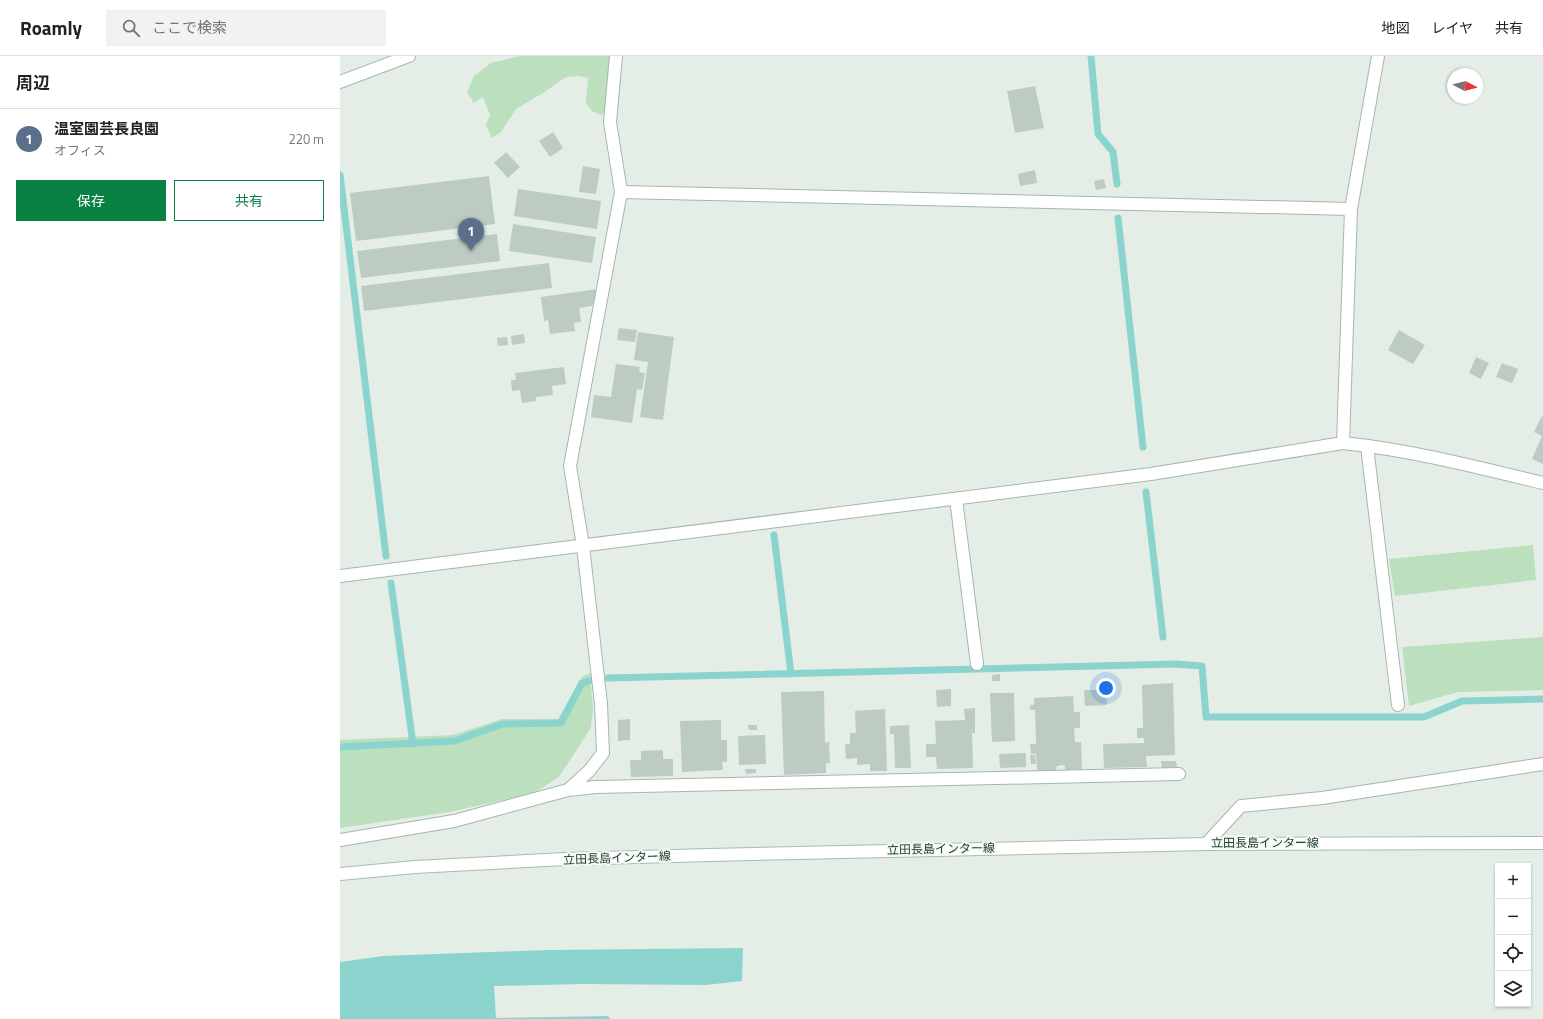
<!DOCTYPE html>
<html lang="ja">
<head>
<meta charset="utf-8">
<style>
	body { margin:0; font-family:"Titillium Web","Noto Sans JP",sans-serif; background:#f2f2f2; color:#222 }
	.controls { position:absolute; right:12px; bottom:12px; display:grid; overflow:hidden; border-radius:0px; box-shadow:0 1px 3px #0004 }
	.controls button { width:36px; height:36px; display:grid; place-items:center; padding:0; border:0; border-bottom:1px solid #e0e0e0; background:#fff; color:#222; font:20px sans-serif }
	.compass { position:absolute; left:1107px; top:12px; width:36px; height:36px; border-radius:50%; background:#fff; box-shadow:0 1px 3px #0004; rotate:97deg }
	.you { position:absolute; left:766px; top:632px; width:14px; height:14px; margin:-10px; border:3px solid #fff; border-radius:50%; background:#1a73e8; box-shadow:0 0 0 6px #1a73e833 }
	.badge { display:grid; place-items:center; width:26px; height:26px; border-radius:50%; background:#0b8043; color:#fff; font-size:13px; font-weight:700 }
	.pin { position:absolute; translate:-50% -33px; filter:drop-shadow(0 1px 2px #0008) }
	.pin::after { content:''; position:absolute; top:21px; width:14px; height:12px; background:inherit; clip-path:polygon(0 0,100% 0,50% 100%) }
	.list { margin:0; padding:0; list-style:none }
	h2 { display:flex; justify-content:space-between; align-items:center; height:52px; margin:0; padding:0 16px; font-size:17px }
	h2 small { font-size:13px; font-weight:400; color:#767676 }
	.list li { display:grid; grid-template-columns:26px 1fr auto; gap:12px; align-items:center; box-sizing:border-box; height:60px; padding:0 16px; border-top:1px solid #e0e0e0 }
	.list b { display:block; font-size:15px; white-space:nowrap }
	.list p { margin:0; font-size:13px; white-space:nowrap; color:#767676 }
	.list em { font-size:13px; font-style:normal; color:#767676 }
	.actions { display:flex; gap:8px; padding:12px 16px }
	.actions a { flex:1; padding:9px 0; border:1px solid #0b8043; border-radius:0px; text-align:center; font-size:14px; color:#0b8043 }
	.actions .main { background:#0b8043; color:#fff }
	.icon { flex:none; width:22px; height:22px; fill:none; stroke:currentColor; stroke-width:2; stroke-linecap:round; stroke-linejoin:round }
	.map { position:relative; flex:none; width:1203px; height:963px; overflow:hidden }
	header { display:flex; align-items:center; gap:24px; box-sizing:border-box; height:56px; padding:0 20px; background:#fff; border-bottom:1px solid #e0e0e0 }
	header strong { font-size:19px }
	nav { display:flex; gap:22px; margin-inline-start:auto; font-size:14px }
	.search { width:280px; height:36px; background:#f2f2f2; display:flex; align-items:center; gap:10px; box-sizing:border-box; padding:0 14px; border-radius:0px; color:#767676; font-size:15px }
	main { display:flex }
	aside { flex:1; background:#fff }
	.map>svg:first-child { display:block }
	.green { fill:#bce0bd }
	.water { fill:#8bd4ce }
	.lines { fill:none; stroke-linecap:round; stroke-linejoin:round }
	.stream { stroke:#8bd4ce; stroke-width:7 }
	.building { fill:#bcccc2 }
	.minor-casing { stroke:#a6b6ad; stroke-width:14 }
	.secondary-casing { stroke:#a5bdaf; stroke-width:14 }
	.minor { stroke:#fff; stroke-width:12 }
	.secondary { stroke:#fff; stroke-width:12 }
	.labels { text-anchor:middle; stroke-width:4; stroke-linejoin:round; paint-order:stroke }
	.street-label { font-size:12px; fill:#224031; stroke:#f5faf6 }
</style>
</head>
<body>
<header>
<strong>Roamly</strong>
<div class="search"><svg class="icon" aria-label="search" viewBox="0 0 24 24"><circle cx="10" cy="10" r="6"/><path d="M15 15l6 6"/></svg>ここで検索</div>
<nav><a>地図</a><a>レイヤ</a><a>共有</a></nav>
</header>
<main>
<aside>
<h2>周辺<small></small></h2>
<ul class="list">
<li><span class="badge" style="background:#5c6f8a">1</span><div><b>温室園芸長良園</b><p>オフィス</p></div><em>220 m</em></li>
</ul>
<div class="actions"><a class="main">保存</a><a>共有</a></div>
</aside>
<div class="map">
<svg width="1203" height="963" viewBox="0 0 1203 963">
	<rect width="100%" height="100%" fill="#e4eee7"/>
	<!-- green -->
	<path class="green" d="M 180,0 L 270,0 L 267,54 L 261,59 L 252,55 L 246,47 L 248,22 L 239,20 L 226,21 L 203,37 L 176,53 L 161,76 L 152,82 L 146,69 L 150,59 L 143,41 L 134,47 L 127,36 L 134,20 L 151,7 Z
		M 1193,489 L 1196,524 L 1055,540 L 1049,503 Z
		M 1203,581 L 1203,634 L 1118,636 L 1069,650 L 1062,591 Z
		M 250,617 L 253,652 L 251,672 L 219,721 L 194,737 L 110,756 L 0,772 L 0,684 L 113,679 L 162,663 L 218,663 L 242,621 Z"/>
	<!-- water -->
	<path class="water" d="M 403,892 L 402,925 L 366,929 L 243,928 L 154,930 L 156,962 L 268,960 L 271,963 L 0,963 L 0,906 L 43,900 L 206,894 Z"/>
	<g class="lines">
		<!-- stream -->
		<path class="stream" d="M 751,0 L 758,78 L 773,96 L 777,128
			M 0,119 L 46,500
			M 778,162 L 803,391
			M 806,436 L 823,581
			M 434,479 L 451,618
			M 51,527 L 73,688
			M 268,622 L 835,608 L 862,610 L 866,661 L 1084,661 L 1122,645 L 1203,643
			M 0,691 L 114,685 L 163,668 L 221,667 L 242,627 L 249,625"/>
	</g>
	<!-- building -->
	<path class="building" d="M 695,30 L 704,72 L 675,77 L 667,35 Z
		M 213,76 L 223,92 L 210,101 L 199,85 Z
		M 166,96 L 180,111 L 168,122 L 154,107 Z
		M 243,110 L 260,113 L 256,138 L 239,136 Z
		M 695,114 L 697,127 L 680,130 L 678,118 Z
		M 149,120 L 155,168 L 16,185 L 10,137 Z
		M 764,123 L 766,132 L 756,134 L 754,125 Z
		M 178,133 L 261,145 L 257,173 L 174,160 Z
		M 173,168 L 256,181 L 252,207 L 169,195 Z
		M 157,178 L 160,205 L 21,222 L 17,195 Z
		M 209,207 L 212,232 L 24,255 L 21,230 Z
		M 258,233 L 252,250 L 239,252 L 241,266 L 234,267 L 235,275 L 210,278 L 208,264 L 204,265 L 201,241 Z
		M 279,272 L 297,274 L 295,286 L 277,284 Z
		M 1059,274 L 1085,289 L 1073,308 L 1048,294 Z
		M 298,276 L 334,281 L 323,364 L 300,361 L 308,306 L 294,304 Z
		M 184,278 L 185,287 L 172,289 L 171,280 Z
		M 167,281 L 168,289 L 158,290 L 157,282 Z
		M 1136,301 L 1149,307 L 1141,323 L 1129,317 Z
		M 1162,307 L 1178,313 L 1172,327 L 1156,321 Z
		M 276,308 L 300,311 L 299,316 L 305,317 L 302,334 L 297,333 L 292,367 L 251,361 L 254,339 L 271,341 Z
		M 224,311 L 226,328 L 212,330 L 213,339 L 196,341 L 196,345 L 182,347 L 180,334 L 172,335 L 171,324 L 176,324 L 175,317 Z
		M 1202,360 L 1203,361 L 1203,408 L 1192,403 L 1202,380 L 1194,376 Z
		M 660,618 L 660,625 L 652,625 L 652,619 Z
		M 833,627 L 835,699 L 806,700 L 807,711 L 764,712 L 763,688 L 804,687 L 804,682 L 797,682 L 797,672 L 803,672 L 802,629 Z
		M 611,633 L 611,650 L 597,651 L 596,634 Z
		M 744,634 L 766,634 L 767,649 L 745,650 Z
		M 484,635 L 485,687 L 489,686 L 490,707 L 486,707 L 486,717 L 444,719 L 441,636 Z
		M 650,637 L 674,637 L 675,685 L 652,686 Z
		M 733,640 L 734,656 L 740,656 L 740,672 L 734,672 L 735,686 L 741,686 L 742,713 L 725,714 L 725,709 L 717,710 L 716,714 L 697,714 L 696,698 L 691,698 L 690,688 L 696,688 L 695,654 L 690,654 L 690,649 L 694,649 L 694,642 Z
		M 635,652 L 635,677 L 632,677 L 633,712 L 597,713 L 596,701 L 586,701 L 586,688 L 596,688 L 595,665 L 625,664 L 624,653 Z
		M 545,653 L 547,715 L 530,715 L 530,708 L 517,709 L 517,702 L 506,703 L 505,688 L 510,688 L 510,677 L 516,677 L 515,655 Z
		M 290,663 L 290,684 L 278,685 L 278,664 Z
		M 381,664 L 381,684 L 387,684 L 387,706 L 382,706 L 383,714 L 342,716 L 340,665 Z
		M 408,669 L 417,669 L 417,674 L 409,674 Z
		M 569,669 L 571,712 L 555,712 L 554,678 L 550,678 L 550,670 Z
		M 425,679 L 426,708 L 399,709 L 398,680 Z
		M 323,694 L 323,703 L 333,703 L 333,720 L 291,721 L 290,704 L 301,704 L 301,695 Z
		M 686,697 L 686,711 L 660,712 L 659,698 Z
		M 690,699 L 695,699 L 696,708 L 691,708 Z
		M 821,705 L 836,705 L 837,711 L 822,712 Z
		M 405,713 L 416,713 L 416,717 L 406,718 Z"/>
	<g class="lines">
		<defs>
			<path id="minor" d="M 0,26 L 69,0
				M 281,136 L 1011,153
				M 1003,387 L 1011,153 L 1038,0
				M 1027,390 L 1058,649
				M 616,443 L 637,608
				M 0,520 L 811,418 L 1003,387 C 1071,394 1137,411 1203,427
				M 228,734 L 256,731 L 839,718
				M 0,784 L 114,765 L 228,734 L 249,715 L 263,697 L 261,648 L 243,490 L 230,410 L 281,136 L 270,66 L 276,0
				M 866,788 L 901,750 L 982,742 L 1203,708"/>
			<path id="secondary" d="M 0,818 L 75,811 L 225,803 L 370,799 L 866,788 L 1203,787"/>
		</defs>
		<!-- minor casing -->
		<use href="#minor" class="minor-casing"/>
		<!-- secondary casing -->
		<use href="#secondary" class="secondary-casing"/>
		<!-- minor -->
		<use href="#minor" class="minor"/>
		<!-- secondary -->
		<use href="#secondary" class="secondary"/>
	</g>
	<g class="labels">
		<!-- street labels -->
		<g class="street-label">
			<text x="925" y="791">立田長島インター線</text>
			<text transform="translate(601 793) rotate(-1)" y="4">立田長島インター線</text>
			<text transform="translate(277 802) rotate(-2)" y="4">立田長島インター線</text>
		</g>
	</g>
</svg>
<div class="controls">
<button>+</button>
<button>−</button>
<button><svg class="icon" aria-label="locate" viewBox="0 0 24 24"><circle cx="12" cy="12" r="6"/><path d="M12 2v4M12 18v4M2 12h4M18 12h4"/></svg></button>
<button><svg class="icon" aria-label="layers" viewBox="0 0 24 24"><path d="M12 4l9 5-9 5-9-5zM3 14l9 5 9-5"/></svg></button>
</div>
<svg class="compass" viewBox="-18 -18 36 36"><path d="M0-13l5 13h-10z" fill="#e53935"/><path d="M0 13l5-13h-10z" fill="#767676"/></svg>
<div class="you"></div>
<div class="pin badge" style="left:131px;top:195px;background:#5c6f8a">1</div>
</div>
</main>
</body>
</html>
